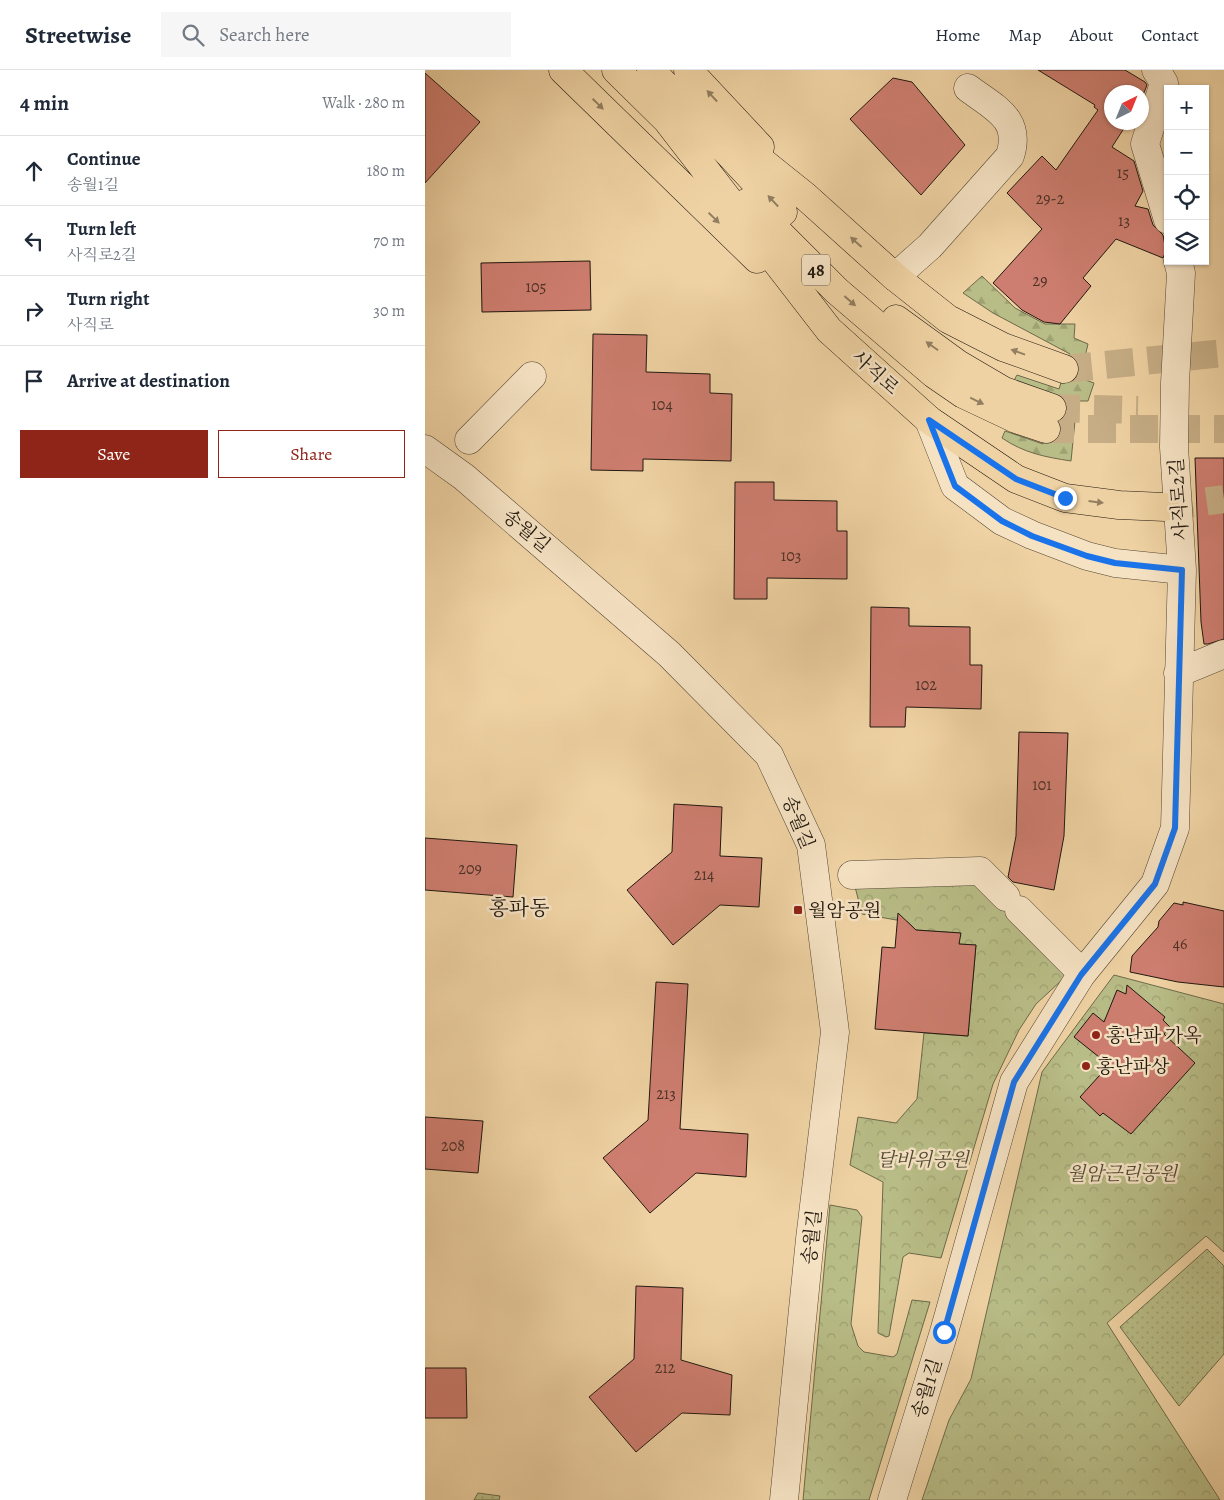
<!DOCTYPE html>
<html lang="en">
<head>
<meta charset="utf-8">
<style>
	body { margin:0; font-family:Alegreya,"Noto Serif KR",serif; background:#f6f6f7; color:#1f2937 }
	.controls { position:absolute; right:15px; top:15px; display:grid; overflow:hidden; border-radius:0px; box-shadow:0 1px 4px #0004 }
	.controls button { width:45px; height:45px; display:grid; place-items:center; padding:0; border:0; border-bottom:1px solid #e0e1e3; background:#fff; color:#1f2937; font:25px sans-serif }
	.compass { position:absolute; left:679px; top:15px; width:45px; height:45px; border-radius:50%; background:#fff; box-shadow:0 1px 4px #0004; rotate:43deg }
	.stop { position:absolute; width:15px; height:15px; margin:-11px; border:4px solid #1a73e8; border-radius:50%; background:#fff }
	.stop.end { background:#1a73e8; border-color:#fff; box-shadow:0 1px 5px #0008 }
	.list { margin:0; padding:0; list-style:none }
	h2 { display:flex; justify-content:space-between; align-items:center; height:65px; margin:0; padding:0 20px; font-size:21px }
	h2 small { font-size:16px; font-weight:400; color:#747a83 }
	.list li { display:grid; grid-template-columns:32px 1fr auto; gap:15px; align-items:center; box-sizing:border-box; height:70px; padding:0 20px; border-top:1px solid #e0e1e3 }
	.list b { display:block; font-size:19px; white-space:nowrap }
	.list p { margin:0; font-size:16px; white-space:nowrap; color:#747a83 }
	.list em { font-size:16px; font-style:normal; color:#747a83 }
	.actions { display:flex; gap:10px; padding:15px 20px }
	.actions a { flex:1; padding:11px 0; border:1px solid #8f2418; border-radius:0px; text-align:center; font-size:18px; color:#8f2418 }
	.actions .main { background:#8f2418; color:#fff }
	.icon { flex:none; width:28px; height:28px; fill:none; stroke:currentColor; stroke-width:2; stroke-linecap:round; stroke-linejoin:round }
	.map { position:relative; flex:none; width:799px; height:1430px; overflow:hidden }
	header { display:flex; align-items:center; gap:30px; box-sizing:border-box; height:70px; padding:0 25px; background:#fff; border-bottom:1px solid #e0e1e3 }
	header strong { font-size:24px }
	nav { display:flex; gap:28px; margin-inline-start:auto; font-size:18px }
	.search { width:350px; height:45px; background:#f6f6f7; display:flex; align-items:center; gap:12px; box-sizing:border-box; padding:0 18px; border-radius:0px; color:#747a83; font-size:19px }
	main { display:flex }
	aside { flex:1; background:#fff }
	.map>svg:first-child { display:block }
	.grass { fill:url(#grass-dots); stroke:#6c6a4a }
	.forest { fill:url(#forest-firs); stroke:#6c6a4a }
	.park { fill:url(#park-crowns); stroke:#6c6a4a }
	.building { fill:#ce7e70; stroke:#20170f }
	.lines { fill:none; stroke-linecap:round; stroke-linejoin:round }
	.major-tunnel { stroke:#c6ad85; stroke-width:28; stroke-dasharray:28 14; stroke-linecap:butt }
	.minor-casing { stroke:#544634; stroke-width:29 }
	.major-casing { stroke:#20170f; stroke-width:29 }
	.minor { stroke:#f5e2c3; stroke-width:28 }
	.major { stroke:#efd2a3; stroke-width:28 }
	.oneway { fill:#927e60 }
	.route { stroke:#1a73e8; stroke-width:6 }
	.poi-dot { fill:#8f2418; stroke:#f5e2c3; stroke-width:2 }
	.labels { text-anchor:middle; stroke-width:5; stroke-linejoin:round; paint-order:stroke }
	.number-label { font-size:16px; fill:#4c3127 }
	.shield { fill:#f5e2c3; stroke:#605445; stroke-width:1 }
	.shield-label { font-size:18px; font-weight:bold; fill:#20170f }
	.street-label { font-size:19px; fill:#20170f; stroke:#f5e2c3 }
	.poi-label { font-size:19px; fill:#20170f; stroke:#f5e2c3; text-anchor:start }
	.park-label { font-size:19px; font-style:italic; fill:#4e4933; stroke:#f5e2c3 }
	.quarter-label { font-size:21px; fill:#20170f; stroke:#f5e2c3 }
</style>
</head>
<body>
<header>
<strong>Streetwise</strong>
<div class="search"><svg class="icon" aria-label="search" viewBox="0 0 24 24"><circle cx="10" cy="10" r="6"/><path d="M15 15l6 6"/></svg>Search here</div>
<nav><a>Home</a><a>Map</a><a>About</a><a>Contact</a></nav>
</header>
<main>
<aside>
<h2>4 min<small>Walk · 280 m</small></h2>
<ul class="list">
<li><svg class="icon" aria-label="ahead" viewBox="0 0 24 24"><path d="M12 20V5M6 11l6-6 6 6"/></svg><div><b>Continue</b><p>송월1길</p></div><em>180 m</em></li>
<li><svg class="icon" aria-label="left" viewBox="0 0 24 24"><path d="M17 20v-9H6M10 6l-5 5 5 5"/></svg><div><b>Turn left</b><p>사직로2길</p></div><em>70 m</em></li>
<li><svg class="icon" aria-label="right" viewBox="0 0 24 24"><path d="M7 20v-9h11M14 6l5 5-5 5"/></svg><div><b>Turn right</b><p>사직로</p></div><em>30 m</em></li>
<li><svg class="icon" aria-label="arrive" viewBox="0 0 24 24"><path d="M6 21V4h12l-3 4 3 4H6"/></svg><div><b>Arrive at destination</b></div></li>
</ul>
<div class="actions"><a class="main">Save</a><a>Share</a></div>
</aside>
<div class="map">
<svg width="799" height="1430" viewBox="0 0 799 1430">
	<defs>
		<pattern id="grass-dots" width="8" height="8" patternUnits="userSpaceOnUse" patternTransform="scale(1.25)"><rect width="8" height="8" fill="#b8bc86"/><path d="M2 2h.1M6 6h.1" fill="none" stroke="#9ea172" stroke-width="1.8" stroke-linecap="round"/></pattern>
		<pattern id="forest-firs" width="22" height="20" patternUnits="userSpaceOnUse" patternTransform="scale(1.25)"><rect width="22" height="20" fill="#b8bc86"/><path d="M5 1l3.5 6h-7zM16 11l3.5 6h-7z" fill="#9ea172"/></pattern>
		<pattern id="park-crowns" width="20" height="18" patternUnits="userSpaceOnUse" patternTransform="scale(1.25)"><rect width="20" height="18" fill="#b8bc86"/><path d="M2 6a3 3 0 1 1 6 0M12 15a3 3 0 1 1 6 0" fill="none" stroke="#9ea172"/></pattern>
	</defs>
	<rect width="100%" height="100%" fill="#efd2a3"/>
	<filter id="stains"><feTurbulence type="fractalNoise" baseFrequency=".004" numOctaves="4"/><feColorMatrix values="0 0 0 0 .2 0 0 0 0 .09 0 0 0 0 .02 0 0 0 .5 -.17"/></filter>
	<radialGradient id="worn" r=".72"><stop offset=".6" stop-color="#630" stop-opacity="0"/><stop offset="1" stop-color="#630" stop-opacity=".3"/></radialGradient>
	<!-- grass -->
	<path class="grass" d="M 782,1179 L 799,1196 L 799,1284 L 754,1336 L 695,1257 Z
		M 53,1423 L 75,1426 L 74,1430 L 49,1430 Z"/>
	<!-- forest -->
	<path class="forest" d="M 557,206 L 590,238 L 620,254 L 650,254 L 649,268 L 663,274 L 655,308 L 669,313 L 663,331 L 652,331 L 646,391 C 620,387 599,383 577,368 L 580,361 L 618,374 L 632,331 L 588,312 L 592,305 L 634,319 L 645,284 L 568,243 L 538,223 Z"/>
	<!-- park -->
	<path class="park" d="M 555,801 L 651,897 L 611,934 L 594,960 L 568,1014 L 516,1188 L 484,1183 L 478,1187 L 464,1266 L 461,1267 L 453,1263 L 458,1112 L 425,1095 L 433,1047 L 471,1053 L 492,1029 L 499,963 L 543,966 L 551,875 L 534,874 L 535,863 L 491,860 L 483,852 L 437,844 L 427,805 Z
		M 689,905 L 799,934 L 799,1182 L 781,1166 L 682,1253 L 795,1430 L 497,1430 L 524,1350 L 546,1309 L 617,1002 Z
		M 405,1135 L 432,1140 L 437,1147 L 426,1254 L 433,1276 L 439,1282 L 468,1287 L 472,1284 L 487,1230 L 505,1232 L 444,1430 L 378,1430 Z"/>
	<!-- building -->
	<path class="building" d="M 613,0 L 700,0 L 720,12 L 722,15 L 716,30 L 716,22 L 686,22 L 686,52 L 703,52 L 687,77 L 709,91 L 718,121 L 710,136 L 723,139 L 728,155 L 738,165 L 741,181 L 738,188 L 691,169 L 658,208 L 666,216 L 635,254 L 619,252 L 597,240 L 568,213 L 617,159 L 582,123 L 617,86 L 631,100 L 673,40 L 669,37 L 670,35 Z
		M 0,3 L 55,52 L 0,113 Z
		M 468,8 L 487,12 L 540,75 L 496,125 L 425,49 Z
		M 165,191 L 166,240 L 57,242 L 56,193 Z
		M 168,264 L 222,265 L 221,302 L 285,304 L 285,323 L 307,324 L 306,391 L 218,389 L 218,401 L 166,400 Z
		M 770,388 L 799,388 L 799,569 L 783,574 L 779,574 L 776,552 Z
		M 310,412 L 349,412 L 349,430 L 412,431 L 412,461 L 422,461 L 422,509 L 342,508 L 342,529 L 309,529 Z
		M 446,537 L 484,538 L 484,556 L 545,557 L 545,595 L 557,595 L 556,639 L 481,637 L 480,657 L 445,657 Z
		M 594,662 L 643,663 L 639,766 L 629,820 L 588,812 L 583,807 L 591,766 Z
		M 249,734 L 297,737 L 295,786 L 337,788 L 334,837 L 295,835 L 248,875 L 202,820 L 247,782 Z
		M 0,768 L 92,775 L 88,827 L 0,820 Z
		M 758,832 L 799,841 L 799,917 L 753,912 L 705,902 L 707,886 L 733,857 L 734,851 L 749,833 L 758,835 Z
		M 473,843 L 491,860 L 536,863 L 534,874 L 551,875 L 543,966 L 450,959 L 457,877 L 470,878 Z
		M 231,912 L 263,914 L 255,1059 L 323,1064 L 321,1107 L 271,1103 L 225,1143 L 178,1088 L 223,1050 Z
		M 702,915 L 740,947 L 738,950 L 745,957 L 739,964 L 770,993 L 706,1064 L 678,1043 L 675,1046 L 655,1027 L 684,995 L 649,967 L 668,943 L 679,952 L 692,920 L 701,924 Z
		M 0,1047 L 58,1051 L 53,1103 L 0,1099 Z
		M 211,1216 L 258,1218 L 256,1290 L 307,1305 L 305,1345 L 257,1343 L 211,1382 L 164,1327 L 209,1289 Z
		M 0,1298 L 41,1298 L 42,1348 L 0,1348 Z"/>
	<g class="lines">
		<!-- major-tunnel -->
		<path class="major-tunnel" d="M 639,299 L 799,283
			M 627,338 L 713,340
			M 621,359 L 799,359
			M 740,437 L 799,429"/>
		<defs>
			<path id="minor" d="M 731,0 L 739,13 L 720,74 L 743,150
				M 470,207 L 505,176 L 585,86 C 597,48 569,38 543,18
				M 504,350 L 530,416 L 577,451 L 607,465 L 662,486 L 690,493 L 757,500
				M 44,370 L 107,306
				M 0,379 L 39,407 L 244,584 L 344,685 L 386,775 L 410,962 L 385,1169 L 359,1430
				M 753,603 L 799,584
				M 427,805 L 555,801 L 581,827
				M 594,840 L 651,897
				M 467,1430 L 519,1262 L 589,1012 L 656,905 L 730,814 L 750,758 L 757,500 L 749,377 L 750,313 L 756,203 L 753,191"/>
			<path id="major" d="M 138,0 L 332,189
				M 191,0 L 254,62
				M 226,0 L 358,142
				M 263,0 L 335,77
				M 241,49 L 404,260 L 504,350 L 591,409 L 640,428 L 694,435 L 740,437
				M 309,69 L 380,126 L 470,207 L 523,249 L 578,277 L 639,299
				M 323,132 L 412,221 L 509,304 L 538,324 L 591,349 L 621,359
				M 471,249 L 533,294 L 579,321 L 627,338"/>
		</defs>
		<!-- minor casing -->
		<use href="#minor" class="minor-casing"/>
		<!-- major casing -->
		<use href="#major" class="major-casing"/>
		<!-- minor -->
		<use href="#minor" class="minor"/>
		<!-- major -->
		<use href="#major" class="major"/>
	</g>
	<!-- one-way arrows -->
	<defs><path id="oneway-solid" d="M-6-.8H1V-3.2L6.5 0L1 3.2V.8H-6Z" transform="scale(1.25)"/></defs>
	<g class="oneway">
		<use href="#oneway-solid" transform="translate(287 26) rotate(-133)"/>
		<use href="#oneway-solid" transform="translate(173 34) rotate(44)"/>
		<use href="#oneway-solid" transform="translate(348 131) rotate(-133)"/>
		<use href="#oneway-solid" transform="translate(289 148) rotate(44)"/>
		<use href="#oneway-solid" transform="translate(431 172) rotate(-138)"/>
		<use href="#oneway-solid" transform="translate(425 231) rotate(41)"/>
		<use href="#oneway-solid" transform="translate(507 276) rotate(-145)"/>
		<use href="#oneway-solid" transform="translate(593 282) rotate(-160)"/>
		<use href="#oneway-solid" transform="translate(552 331) rotate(26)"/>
		<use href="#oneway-solid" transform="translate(671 432) rotate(7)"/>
	</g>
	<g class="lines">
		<!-- route -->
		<path class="route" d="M 519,1262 L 589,1012 L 656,905 L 730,814 L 750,758 L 757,500 L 690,493 L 662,486 L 607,466 L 577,451 L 530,416 L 504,350 L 591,409 L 640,428"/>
	</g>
	<!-- markers -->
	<g class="poi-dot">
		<rect x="368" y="835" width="10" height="10" rx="2.5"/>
		<circle cx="671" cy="965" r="5"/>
		<circle cx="661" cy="996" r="5"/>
	</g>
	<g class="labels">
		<!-- number labels -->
		<g class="number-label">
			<text x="698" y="108">15</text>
			<text x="625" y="134">29-2</text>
			<text x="699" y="156">13</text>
			<text x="615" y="216">29</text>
			<text x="111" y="222">105</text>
			<text x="237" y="340">104</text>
			<text x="366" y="491">103</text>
			<text x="501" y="620">102</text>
			<text x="617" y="720">101</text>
			<text x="45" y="804">209</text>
			<text x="279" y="810">214</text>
			<text x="755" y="879">46</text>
			<text x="241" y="1029">213</text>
			<text x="28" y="1081">208</text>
			<text x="240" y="1303">212</text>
		</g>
		<!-- shield labels -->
		<rect class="shield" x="377" y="184.5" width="28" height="31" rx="4"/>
		<g class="shield-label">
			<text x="391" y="206">48</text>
		</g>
		<!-- street labels -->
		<g class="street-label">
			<text transform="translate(451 302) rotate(42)" y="7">사직로</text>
			<text transform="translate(753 429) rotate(-94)" y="7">사직로2길</text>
			<text transform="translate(102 460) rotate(40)" y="7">송월길</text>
			<text transform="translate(374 752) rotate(68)" y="7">송월길</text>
			<text transform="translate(386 1167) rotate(-84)" y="7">송월길</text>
			<text transform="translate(501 1318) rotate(-73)" y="7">송월1길</text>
		</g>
		<!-- poi labels -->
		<g class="poi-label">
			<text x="383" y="847">월암공원</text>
			<text x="681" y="972">홍난파 가옥</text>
			<text x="671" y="1003">홍난파상</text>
		</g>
		<!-- park labels -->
		<g class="park-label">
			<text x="498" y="1096">달바위공원</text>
			<text x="697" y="1110">월암근린공원</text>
		</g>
		<!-- quarter labels -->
		<g class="quarter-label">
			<text x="94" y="845">홍파동</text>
		</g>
	</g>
	<rect width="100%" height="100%" filter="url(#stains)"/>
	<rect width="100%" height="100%" fill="url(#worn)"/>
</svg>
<div class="controls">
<button>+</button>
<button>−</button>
<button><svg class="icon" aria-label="locate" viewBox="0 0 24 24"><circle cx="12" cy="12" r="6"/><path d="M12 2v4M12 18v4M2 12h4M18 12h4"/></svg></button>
<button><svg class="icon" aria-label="layers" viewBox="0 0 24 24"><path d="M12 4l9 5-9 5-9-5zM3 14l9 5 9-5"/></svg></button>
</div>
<svg class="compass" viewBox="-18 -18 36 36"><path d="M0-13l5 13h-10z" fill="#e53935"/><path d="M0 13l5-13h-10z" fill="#747a83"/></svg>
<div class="stop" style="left:519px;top:1262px"></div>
<div class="stop end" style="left:640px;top:428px"></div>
</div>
</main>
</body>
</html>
